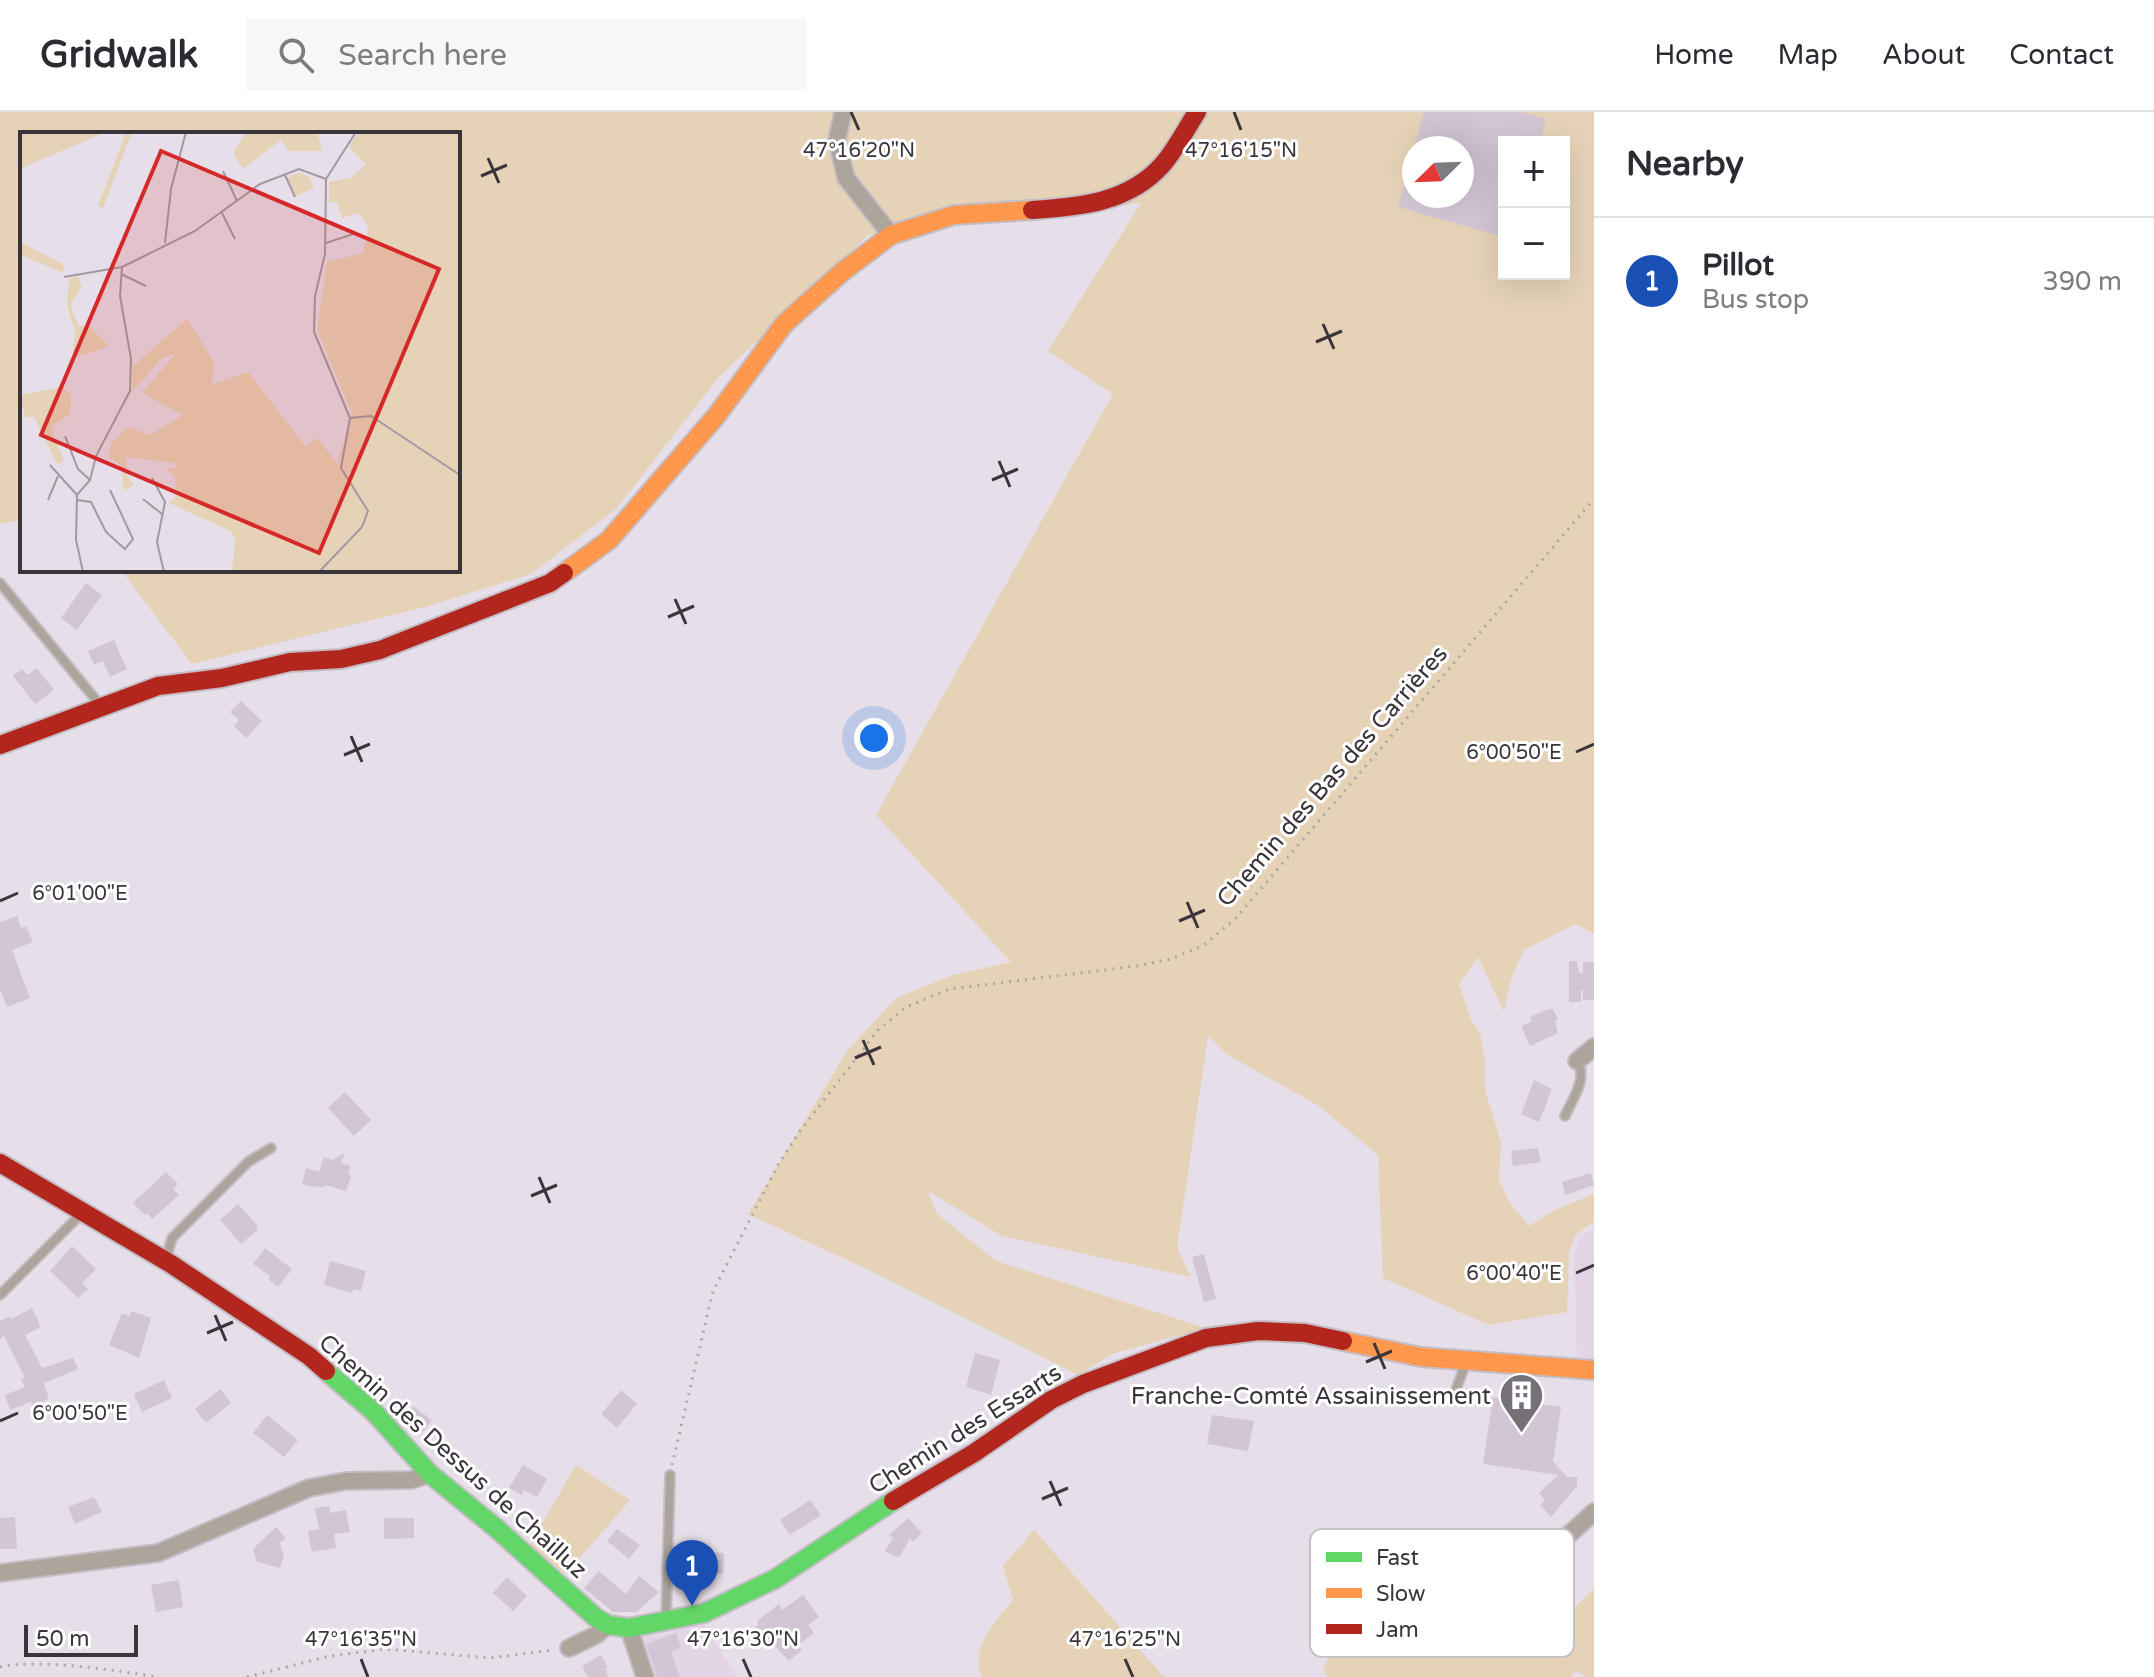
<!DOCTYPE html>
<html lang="en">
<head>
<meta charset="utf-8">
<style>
	body { margin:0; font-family:"Varela Round",sans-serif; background:#f7f7f7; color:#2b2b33 }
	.controls { position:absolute; right:24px; top:24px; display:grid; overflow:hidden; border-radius:0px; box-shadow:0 8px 32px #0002 }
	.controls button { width:72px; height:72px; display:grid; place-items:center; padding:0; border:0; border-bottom:2px solid #e1e1e2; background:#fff; color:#2b2b33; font:40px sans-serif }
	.compass { position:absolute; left:1402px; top:24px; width:72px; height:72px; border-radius:50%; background:#fff; box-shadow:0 8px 32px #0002; rotate:247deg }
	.scale { position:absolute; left:24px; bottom:20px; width:114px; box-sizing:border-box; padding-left:8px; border:4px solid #3a343b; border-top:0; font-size:22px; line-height:28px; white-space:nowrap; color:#3a343b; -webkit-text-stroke:6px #fff; paint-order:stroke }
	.you { position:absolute; left:874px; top:626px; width:28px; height:28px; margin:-20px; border:6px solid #fff; border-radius:50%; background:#1a73e8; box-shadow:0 0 0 12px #1a73e833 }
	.badge { display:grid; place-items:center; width:52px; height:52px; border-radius:50%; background:#db2777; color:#fff; font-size:26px; font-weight:700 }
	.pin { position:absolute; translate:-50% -66px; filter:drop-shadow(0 2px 4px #0008) }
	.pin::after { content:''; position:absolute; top:42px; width:28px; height:24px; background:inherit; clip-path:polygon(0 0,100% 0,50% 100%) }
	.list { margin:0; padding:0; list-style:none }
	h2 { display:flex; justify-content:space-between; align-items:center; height:104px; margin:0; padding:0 32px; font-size:34px }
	h2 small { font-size:26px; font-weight:400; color:#7c7c81 }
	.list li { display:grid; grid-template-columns:52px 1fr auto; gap:24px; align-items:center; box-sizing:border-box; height:128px; padding:0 32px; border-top:2px solid #e1e1e2 }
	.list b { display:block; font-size:30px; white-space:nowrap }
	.list p { margin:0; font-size:26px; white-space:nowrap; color:#7c7c81 }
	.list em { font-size:26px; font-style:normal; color:#7c7c81 }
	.icon { flex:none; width:44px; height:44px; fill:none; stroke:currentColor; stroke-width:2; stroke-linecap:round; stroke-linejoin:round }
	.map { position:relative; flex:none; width:1594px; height:1565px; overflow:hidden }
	header { display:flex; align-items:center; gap:48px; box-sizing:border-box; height:112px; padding:0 40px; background:#fff; border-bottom:2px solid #e1e1e2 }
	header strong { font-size:38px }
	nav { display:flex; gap:44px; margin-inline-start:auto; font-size:28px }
	.search { width:560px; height:72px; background:#f7f7f7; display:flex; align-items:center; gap:20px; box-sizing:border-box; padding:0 28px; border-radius:0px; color:#7c7c81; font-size:30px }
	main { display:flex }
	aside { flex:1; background:#fff }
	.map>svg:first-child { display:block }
	.built { fill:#e4d5e6 }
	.green { fill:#e6d3b7; fill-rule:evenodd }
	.building { fill:#d2c6d4 }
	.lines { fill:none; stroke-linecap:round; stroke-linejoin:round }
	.lane-casing { stroke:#c3bdc5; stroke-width:12 }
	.street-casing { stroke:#c3bdc5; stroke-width:20 }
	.fast-casing { stroke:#c3bdc5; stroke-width:22 }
	.slow-casing { stroke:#c3bdc5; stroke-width:22 }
	.jam-casing { stroke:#c3bdc5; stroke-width:22 }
	.path { stroke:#ada7a4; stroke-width:3; stroke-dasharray:2 6; stroke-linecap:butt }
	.lane { stroke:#ada59c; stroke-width:8 }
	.street { stroke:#ada59c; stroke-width:16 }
	.fast { stroke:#63d668; stroke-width:18 }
	.slow { stroke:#ff974d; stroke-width:18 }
	.jam { stroke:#b3261e; stroke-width:18 }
	.ticks { fill:none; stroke:#3a343b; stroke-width:3 }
	.labels { text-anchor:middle; stroke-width:6; stroke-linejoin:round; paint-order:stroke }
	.street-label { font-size:24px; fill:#3a343b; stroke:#fff }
	.poi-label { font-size:24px; fill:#3a343b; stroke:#fff; text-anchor:end }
	.inset-road { fill:none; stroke:#a19aa3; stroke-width:2 }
	.view { fill:#d62828; fill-opacity:0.15; stroke:#d62828; stroke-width:4 }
	.inset-edge { fill:none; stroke:#3a343b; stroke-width:4 }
	.key { fill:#fff; stroke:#c4c2c4; stroke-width:2 }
	.key-label { font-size:22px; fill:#3a343b }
	.ticks-label { font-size:20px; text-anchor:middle; fill:#3a343b; stroke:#fff; stroke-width:6; stroke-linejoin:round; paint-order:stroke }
</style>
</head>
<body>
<header>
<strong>Gridwalk</strong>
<div class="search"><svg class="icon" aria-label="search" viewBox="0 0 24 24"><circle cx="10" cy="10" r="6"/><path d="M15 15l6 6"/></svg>Search here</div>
<nav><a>Home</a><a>Map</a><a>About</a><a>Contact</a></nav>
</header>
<main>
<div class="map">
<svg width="1594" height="1565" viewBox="0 0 1594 1565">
	<rect width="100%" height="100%" fill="#e6dee8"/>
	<!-- built -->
	<path class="built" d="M 1594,1116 L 1594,1251 L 1577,1250 L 1574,1141 L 1580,1125 Z
		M 703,1511 L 737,1565 L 653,1565 L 638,1525 L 667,1522 Z"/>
	<!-- green -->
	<path class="green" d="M 0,0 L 1594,0 L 1594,822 L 1575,812 L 1524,838 L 1511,867 L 1504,900 L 1478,845 L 1459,872 L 1470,906 L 1480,921 L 1485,948 L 1485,977 L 1501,1031 L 1499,1068 L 1510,1091 L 1529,1114 L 1553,1099 L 1594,1082 L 1594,1110 L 1576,1122 L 1569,1140 L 1567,1200 L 1489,1213 L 1383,1166 L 1378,1043 L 1319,994 L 1228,943 L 1208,924 L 1177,1136 L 1191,1165 L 1002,1124 L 928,1079 L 937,1102 L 996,1149 L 1206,1216 L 1112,1242 L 1078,1263 L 873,1160 L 748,1102 L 848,938 L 896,886 L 953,863 L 1011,850 L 876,703 L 1113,282 L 1048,239 L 1141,91 L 868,123 L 718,266 L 617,396 L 531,462 L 425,495 L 192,552 L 121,458 L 458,458 L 458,22 L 22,22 L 22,408 L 0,412 ZM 1504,30 L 1564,30 L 1564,162 L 1504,162 ZM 1414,36 L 1462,36 L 1462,84 L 1414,84 Z
		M 576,1353 L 630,1388 L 566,1462 L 529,1434 Z
		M 1034,1418 L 1164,1565 L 982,1565 C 969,1535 996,1510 1013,1488 L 1003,1454 Z
		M 1438,1468 L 1536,1532 L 1594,1477 L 1594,1565 L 1587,1565 L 1576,1558 L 1571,1565 L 1328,1565 L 1323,1558 L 1345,1504 Z"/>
	<!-- building -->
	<path class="building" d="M 1424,0 L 1522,0 L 1546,7 L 1540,30 L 1504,30 L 1504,125 L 1398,95 L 1410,49 L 1414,50 L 1414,84 L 1462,84 L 1462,36 L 1414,36 Z
		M 86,471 L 102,483 L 77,518 L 61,506 Z
		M 114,528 L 127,557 L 110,565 L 103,549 L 94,553 L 88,539 Z
		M 37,556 L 54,578 L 35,592 L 13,564 L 22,557 L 27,563 Z
		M 241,589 L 262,609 L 246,626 L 234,614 L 239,608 L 230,600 Z
		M 17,804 L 21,816 L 26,814 L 33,830 L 12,838 L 30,886 L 7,895 L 0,877 L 0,810 Z
		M 1569,849 L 1577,849 L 1579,861 L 1583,861 L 1583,850 L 1594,850 L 1594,888 L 1583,888 L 1583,878 L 1581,878 L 1581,890 L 1569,890 Z
		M 1548,897 L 1553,897 L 1558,907 L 1555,909 L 1558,921 L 1530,934 L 1521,914 L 1532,909 L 1530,905 Z
		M 1534,968 L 1552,977 L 1539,1010 L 1521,1002 Z
		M 345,980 L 371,1008 L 354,1024 L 328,996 Z
		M 1538,1036 L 1541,1050 L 1513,1054 L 1511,1039 Z
		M 345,1041 L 341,1051 L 351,1054 L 348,1061 L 351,1065 L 346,1079 L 325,1073 L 324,1076 L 317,1074 L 316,1076 L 302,1072 L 306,1056 L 319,1060 L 324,1045 L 332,1048 Z
		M 166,1060 L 178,1072 L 173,1077 L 179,1083 L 152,1107 L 147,1101 L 145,1103 L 133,1091 Z
		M 1591,1061 L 1594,1073 L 1565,1083 L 1562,1070 Z
		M 238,1092 L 257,1113 L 257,1118 L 241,1132 L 220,1108 Z
		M 72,1134 L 96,1157 L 82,1171 L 88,1177 L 78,1186 L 50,1159 Z
		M 265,1136 L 292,1157 L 278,1175 L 268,1167 L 270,1164 L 253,1152 Z
		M 1204,1142 L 1216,1187 L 1204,1190 L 1192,1145 Z
		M 330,1149 L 366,1159 L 361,1179 L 353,1177 L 352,1181 L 324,1173 Z
		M 32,1196 L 41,1215 L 25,1223 L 42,1256 L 73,1246 L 78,1257 L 44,1271 L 49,1287 L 32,1294 L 31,1290 L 10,1298 L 5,1283 L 25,1275 L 21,1267 L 25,1266 L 4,1224 L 0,1227 L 0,1209 L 10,1204 L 11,1207 Z
		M 132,1199 L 151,1206 L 139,1246 L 109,1233 L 122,1201 L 129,1204 Z
		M 975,1241 L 1000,1248 L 991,1283 L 966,1275 Z
		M 164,1268 L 172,1286 L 142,1300 L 134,1282 Z
		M 220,1277 L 231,1291 L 206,1311 L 195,1297 Z
		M 621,1278 L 637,1292 L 617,1316 L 601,1302 Z
		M 1493,1285 L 1561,1295 L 1553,1349 L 1567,1365 L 1577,1365 L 1577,1374 L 1551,1405 L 1540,1393 L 1545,1388 L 1539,1381 L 1558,1363 L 1483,1352 Z
		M 413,1294 L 432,1308 L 421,1322 L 403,1307 Z
		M 267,1303 L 298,1328 L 284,1345 L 253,1321 Z
		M 1212,1303 L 1254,1309 L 1248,1339 L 1207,1332 Z
		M 523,1353 L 547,1367 L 537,1385 L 524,1378 L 522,1383 L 509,1376 Z
		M 94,1385 L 102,1400 L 75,1412 L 68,1395 Z
		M 810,1388 L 821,1403 L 790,1423 L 780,1408 Z
		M 330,1394 L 330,1401 L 346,1398 L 350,1420 L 334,1422 L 336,1436 L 312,1440 L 308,1419 L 319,1417 L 315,1396 Z
		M 15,1405 L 17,1437 L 0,1437 L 0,1406 Z
		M 384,1406 L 414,1406 L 414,1426 L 384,1427 Z
		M 908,1406 L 922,1421 L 913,1430 L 910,1426 L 899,1446 L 885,1439 L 893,1426 L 889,1423 Z
		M 276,1415 L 286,1426 L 280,1431 L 284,1444 L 280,1456 L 257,1450 L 253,1437 Z
		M 617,1417 L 640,1433 L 629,1447 L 607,1429 Z
		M 695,1439 L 724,1441 L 723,1462 L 693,1461 Z
		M 599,1459 L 626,1482 L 639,1464 L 659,1480 L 636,1500 L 613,1500 L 584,1476 Z
		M 507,1465 L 527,1484 L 513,1499 L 493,1481 Z
		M 179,1468 L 183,1495 L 156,1500 L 151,1473 Z
		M 803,1483 L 819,1505 L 808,1513 L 814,1521 L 798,1533 L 802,1538 L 789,1549 L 772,1531 L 765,1536 L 751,1518 L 759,1512 L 757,1509 L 779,1492 L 782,1498 Z
		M 676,1521 L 681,1536 L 671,1540 L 680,1565 L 657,1565 L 646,1532 Z
		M 601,1543 L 608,1556 L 605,1557 L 609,1565 L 588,1565 L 582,1554 Z"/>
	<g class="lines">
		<defs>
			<path id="lane" d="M 0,471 L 101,594
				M 1565,1004 C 1573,986 1587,968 1578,948
				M 169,1146 L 168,1140 L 172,1126 L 248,1050 L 271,1036
				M 0,1183 L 81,1102
				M 1452,1288 L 1466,1251
				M 666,1506 L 670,1363"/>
			<path id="street" d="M 843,0 L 837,28 L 846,66 L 891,123
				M 1577,949 L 1594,935
				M 1552,1444 L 1564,1427 L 1594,1400
				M 0,1461 L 158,1441 L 309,1376 L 346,1369 L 411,1368 L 430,1362
				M 629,1516 L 645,1565
				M 569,1536 L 596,1523 L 608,1513"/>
			<path id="fast" d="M 326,1259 L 373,1299 L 430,1362 L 496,1416 L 595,1505 L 608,1513 L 629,1516 L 704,1501 L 775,1467 L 893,1389"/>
			<path id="slow" d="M 564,461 L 609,428 L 717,303 L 784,212 L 842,160 L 891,123 L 954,103 L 1032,98
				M 1343,1229 L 1421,1245 L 1594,1258"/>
			<path id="jam" d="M 1032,98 C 1079,95 1129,91 1163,52 C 1176,37 1186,17 1197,0
				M 0,633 L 158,574 L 222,566 L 290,550 L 341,547 L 380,538 L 550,471 L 564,461
				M 0,1051 L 171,1152 L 309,1244 L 326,1259
				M 893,1389 L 974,1341 L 1051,1288 L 1083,1272 L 1206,1226 L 1258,1219 L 1305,1221 L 1343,1229"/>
		</defs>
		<!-- lane casing -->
		<use href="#lane" class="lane-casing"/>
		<!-- street casing -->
		<use href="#street" class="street-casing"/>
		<!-- fast casing -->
		<use href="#fast" class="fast-casing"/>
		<!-- slow casing -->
		<use href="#slow" class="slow-casing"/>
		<!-- jam casing -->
		<use href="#jam" class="jam-casing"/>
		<!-- path -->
		<path class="path" d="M 672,1353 L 713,1179 L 778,1053 L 800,1019 L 878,918 L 906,895 L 950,877 L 1137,854 L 1171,847 L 1204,833 L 1235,807 L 1594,387
			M 0,1555 C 41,1546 117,1559 159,1565
			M 247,1565 L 330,1544 L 385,1537 L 490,1546 L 554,1538"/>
		<!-- lane -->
		<use href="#lane" class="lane"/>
		<!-- street -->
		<use href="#street" class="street"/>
		<!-- fast -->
		<use href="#fast" class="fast"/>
		<!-- slow -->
		<use href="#slow" class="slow"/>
		<!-- jam -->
		<use href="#jam" class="jam"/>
	</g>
	<!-- ticks -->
	<path class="ticks" d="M 851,0 L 859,18M 1234,0 L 1241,18M 488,46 L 499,71M 481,64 L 507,53M 1323,212 L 1334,237M 1316,230 L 1342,219M 999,349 L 1010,375M 992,368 L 1018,357M 675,487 L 686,512M 668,505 L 694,494M 351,624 L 362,650M 1576,640 L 1594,632M 344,643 L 370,632M 0,789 L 18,781M 1187,790 L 1198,816M 1179,809 L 1205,798M 863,928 L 874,953M 855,946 L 881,935M 539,1065 L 550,1091M 531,1084 L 557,1073M 1576,1161 L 1594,1153M 215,1203 L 226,1229M 207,1221 L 233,1210M 1374,1231 L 1385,1257M 1366,1250 L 1392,1239M 0,1309 L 18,1301M 1050,1369 L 1061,1394M 1042,1387 L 1068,1376M 361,1547 L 368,1565M 743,1547 L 751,1565M 1125,1547 L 1133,1565"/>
	<!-- icons -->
	<defs>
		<symbol id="building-pin" viewBox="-11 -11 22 30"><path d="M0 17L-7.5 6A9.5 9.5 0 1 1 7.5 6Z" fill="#767078" stroke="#fff"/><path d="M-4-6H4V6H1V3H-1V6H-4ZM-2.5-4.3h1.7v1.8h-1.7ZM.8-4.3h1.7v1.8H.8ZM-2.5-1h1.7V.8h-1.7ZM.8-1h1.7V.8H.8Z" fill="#fff"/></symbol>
	</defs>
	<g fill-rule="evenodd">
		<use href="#building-pin" x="1496" y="1258" width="51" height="69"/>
	</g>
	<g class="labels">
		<!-- street labels -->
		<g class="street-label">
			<text transform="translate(1332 664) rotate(-49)" y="8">Chemin des Bas des Carrières</text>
			<text transform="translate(965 1317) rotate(-32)" y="8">Chemin des Essarts</text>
			<text transform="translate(453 1344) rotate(42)" y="8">Chemin des Dessus de Chailluz</text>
		</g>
		<!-- poi labels -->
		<g class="poi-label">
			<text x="1491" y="1292">Franche-Comté Assainissement</text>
		</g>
	</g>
	<!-- overview -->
	<g transform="translate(20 20)">
		<rect width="440" height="440" fill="#e6dee8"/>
		<path d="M 0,0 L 86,0 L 0,37 ZM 106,0 L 112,0 L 83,76 L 78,74 ZM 226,0 L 297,0 L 302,19 L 269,19 L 261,8 L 223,37 L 213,21 ZM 338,0 L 440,0 L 440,440 L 212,440 L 215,406 L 210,399 L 147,370 L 154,368 L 156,356 L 155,345 L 146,337 L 157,336 L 154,331 L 106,325 L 107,344 L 114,352 L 104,359 L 101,333 L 88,325 L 91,311 L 108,295 L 130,303 L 163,283 L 122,261 L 156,221 L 140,228 L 112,260 L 113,234 L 167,187 L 194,230 L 192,253 L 228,240 L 285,314 L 298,306 L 317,332 L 332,282 L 297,197 L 307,130 L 343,121 L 348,96 L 340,81 L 322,86 L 317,70 L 309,70 L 309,50 L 330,46 L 346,33 L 329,15 ZM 277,41 L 289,44 L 294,56 L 275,65 L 267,46 ZM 0,110 L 44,133 L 43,141 L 0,122 ZM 57,144 L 62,155 L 51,171 L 53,181 L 59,194 L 69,194 L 89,214 L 52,227 L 55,200 L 47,173 L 49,147 ZM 42,255 L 51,263 L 50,282 L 31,295 L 44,329 L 37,332 L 14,285 L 5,285 L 0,263 Z" fill="#e6d3b7"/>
		<path class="inset-road" d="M 203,39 L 217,69M 265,43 L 275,65M 202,81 L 215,107M 145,111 L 151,57 L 166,0M 306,111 L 336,101M 102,135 L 175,99 L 240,52 L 279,37 L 306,47 L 336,0M 101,142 L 126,154M 44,145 L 102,135M 330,286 L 351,284 L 440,343M 45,304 L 58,337 L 70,348M 30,333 L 57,363M 132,346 L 145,370 L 137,410 L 144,440M 123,367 L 142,382M 28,368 L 38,344M 56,368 L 71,370 L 86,400 L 105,417 L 113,407 L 90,358M 63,440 L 56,408 L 57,363 L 70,348 L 76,324 L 110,259 L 111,227 L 100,164 L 102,135M 299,440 L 342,395 L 348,379 L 321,336 L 330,286 L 294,200 L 295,164 L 305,122 L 306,47"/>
		<path class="view" d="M 141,19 L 419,137 L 299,421 L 21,303 Z"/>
		<rect width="440" height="440" class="inset-edge"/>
	</g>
	<!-- legend -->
	<rect x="1310" y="1417" width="264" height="128" rx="12" class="key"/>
	<rect x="1326" y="1440" width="36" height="10" fill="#63d668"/>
	<rect x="1326" y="1476" width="36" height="10" fill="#ff974d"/>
	<rect x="1326" y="1512" width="36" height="10" fill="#b3261e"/>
	<g class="key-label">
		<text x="1376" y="1453">Fast</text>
		<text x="1376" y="1489">Slow</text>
		<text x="1376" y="1525">Jam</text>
	</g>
	<g class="ticks-label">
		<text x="859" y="45">47°16'20"N</text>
		<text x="1241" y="45">47°16'15"N</text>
		<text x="1514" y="647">6°00'50"E</text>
		<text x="80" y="788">6°01'00"E</text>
		<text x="1514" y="1168">6°00'40"E</text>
		<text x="80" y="1308">6°00'50"E</text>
		<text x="361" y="1534">47°16'35"N</text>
		<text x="743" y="1534">47°16'30"N</text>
		<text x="1125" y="1534">47°16'25"N</text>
	</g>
</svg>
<div class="controls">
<button>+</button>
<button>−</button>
</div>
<svg class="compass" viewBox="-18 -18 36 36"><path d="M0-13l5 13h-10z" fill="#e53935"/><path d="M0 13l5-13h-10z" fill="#7c7c81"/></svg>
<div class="scale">50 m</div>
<div class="you"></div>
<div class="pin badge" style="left:692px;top:1494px;background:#1a4fb4">1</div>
</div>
<aside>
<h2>Nearby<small></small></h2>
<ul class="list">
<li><span class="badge" style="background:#1a4fb4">1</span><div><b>Pillot</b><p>Bus stop</p></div><em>390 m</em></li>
</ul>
</aside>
</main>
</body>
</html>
